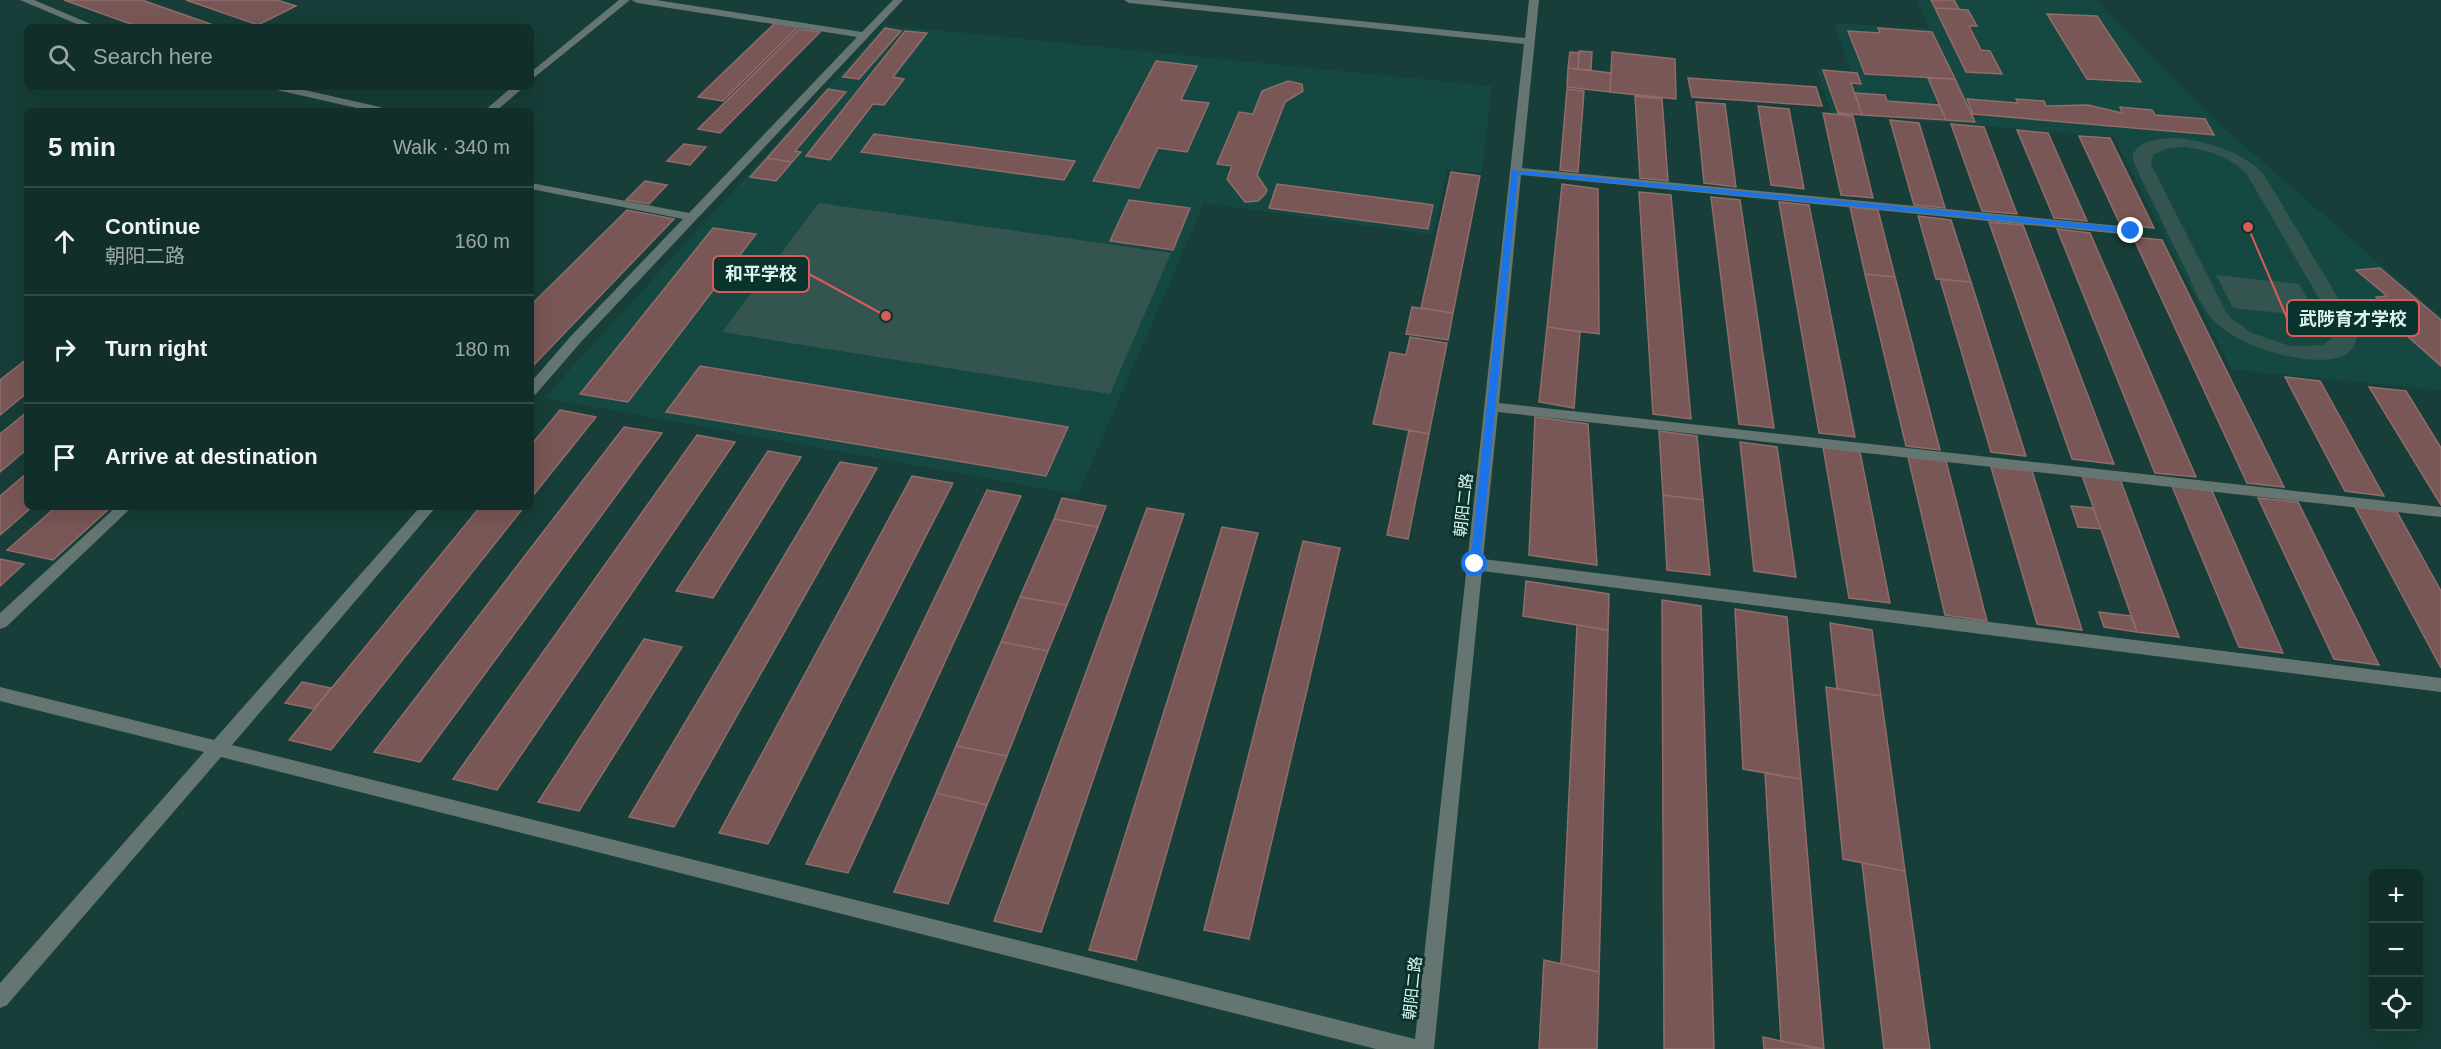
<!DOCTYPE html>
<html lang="en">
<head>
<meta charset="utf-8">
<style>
	body { margin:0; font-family:Arial,"Noto Sans SC",sans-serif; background:#1e3a36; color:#f1f3f6 }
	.controls { position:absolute; right:18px; bottom:18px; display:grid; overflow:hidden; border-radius:9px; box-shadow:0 6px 24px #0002 }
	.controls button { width:54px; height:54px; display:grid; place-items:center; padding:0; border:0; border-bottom:2px solid #304a47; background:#112e2a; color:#f1f3f6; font:30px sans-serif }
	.stop { position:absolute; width:18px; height:18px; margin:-14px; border:4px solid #1a73e8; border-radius:50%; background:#fff }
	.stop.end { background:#1a73e8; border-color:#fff; box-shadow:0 2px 6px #0008 }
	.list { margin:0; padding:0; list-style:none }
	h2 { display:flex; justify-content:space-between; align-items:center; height:78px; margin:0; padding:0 24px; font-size:26px }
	h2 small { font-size:20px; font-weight:400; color:#9ca8a8 }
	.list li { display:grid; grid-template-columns:39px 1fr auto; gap:18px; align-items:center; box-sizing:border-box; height:108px; padding:0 24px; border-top:2px solid #304a47 }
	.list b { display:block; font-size:22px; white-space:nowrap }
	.list p { margin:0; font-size:20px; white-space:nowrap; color:#9ca8a8 }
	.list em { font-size:20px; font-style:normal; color:#9ca8a8 }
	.icon { flex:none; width:33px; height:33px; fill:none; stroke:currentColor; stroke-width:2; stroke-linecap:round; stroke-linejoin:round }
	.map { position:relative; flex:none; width:2441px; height:1049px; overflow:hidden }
	.search { position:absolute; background:#112e2a; box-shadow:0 6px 24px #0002; left:24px; top:24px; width:510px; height:66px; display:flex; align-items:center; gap:15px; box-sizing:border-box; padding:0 21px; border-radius:9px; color:#9ca8a8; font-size:22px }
	.panel { position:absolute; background:#112e2a; box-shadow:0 6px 24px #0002; left:24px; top:108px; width:510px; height:402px; border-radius:9px }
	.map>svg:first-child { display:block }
	.built { fill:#144841 }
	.green { fill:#34554f; fill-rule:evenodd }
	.building { fill:#795756; stroke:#906c6b; stroke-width:1.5 }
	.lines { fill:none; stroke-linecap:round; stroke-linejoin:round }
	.minor { fill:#657672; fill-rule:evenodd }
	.route { fill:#1a73e8 }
	.labels { text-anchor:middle; stroke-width:6; stroke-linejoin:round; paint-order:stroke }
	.street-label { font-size:16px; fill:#def3ee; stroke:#0a332d }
	.leader { fill:none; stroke:#d85b5a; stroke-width:2 }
	.callout-dot { fill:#d85b5a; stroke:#0a332d; stroke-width:2 }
	.callout { fill:#0a332d; stroke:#d85b5a; stroke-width:2 }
	.callout-label { font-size:18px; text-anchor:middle; font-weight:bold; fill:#def3ee }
</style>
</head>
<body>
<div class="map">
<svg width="2441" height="1049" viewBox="0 0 2441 1049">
	<rect width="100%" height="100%" fill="#173e38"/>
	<!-- built -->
	<path class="built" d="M 1917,0 L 2096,0 L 2216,121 L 2441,317 L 2441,390 L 2232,370 L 2114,137 L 1831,113 L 1817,69 L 1851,71 L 1834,23 L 1929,29 Z
		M 885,25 L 1492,86 L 1482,173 L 1447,170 L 1433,235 L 1204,203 L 1078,495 L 544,398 Z"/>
	<!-- green -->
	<path class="green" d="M 2178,138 C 2209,142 2240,151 2263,173 L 2356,328 C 2364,376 2285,358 2260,348 C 2243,342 2226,333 2213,320 C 2200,306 2193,285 2185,268 C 2167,232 2150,197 2133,161 L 2133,154 C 2142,138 2161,139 2178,138 ZM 2184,147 C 2207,150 2229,156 2246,173 L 2334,324 L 2334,336 L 2323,345 L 2290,346 L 2252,333 L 2232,319 L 2226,312 L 2151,164 L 2153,155 L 2165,149 Z
		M 819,203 L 1171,253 L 1110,394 L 722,332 Z
		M 2216,275 L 2299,284 L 2318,317 L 2233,308 Z"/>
	<!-- building -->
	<path class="building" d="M 64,0 L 142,0 L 219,27 L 139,27 Z
		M 186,0 L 277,0 L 296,6 L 258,25 Z
		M 1931,0 L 1954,0 L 1959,9 L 1935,8 Z
		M 1935,8 L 1968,10 L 1977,26 L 1969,26 L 1981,50 L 1990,51 L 2002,74 L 1966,72 Z
		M 2047,14 L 2097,16 L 2141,82 L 2087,79 Z
		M 775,23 L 799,26 L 723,101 L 698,97 Z
		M 885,28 L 901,31 L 859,79 L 843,77 Z
		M 1878,28 L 1932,32 L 1955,79 L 1865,74 L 1848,31 L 1880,33 Z
		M 799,29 L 820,32 L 720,133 L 698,129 Z
		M 905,31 L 927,33 L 893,77 L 904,79 L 884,105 L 873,104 L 830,160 L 806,156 Z
		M 1579,51 L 1592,52 L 1591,70 L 1578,69 Z
		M 1570,52 L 1579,53 L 1578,69 L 1568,68 Z
		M 1612,52 L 1675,59 L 1676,99 L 1610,92 Z
		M 1156,61 L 1197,66 L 1181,100 L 1209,103 L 1187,152 L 1158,148 L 1139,188 L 1093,181 Z
		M 1568,68 L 1611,73 L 1610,92 L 1567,87 Z
		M 1823,70 L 1857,73 L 1861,84 L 1851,83 L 1862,115 L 1838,113 Z
		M 1688,78 L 1816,87 L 1822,106 L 1692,97 Z
		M 1928,78 L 1955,79 L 1975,122 L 1946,120 Z
		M 1288,81 L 1302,84 L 1303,91 L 1285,102 L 1257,175 L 1267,190 L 1265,194 L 1258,201 L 1245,202 L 1227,179 L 1232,166 L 1217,164 L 1239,112 L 1253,114 L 1262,91 Z
		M 828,89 L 846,92 L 795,151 L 801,152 L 792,162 L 767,158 Z
		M 1567,89 L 1584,91 L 1578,172 L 1560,170 Z
		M 1855,93 L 1885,95 L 1887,101 L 1939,105 L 1946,120 L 1862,115 Z
		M 1635,96 L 1662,99 L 1668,181 L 1640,178 Z
		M 1967,99 L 2018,103 L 2016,99 L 2044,101 L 2046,106 L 2088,105 L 2122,113 L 2120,107 L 2152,110 L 2155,115 L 2205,119 L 2214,135 L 1973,114 Z
		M 1696,102 L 1725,104 L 1736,187 L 1704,183 Z
		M 1758,106 L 1789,109 L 1804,189 L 1771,185 Z
		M 1823,113 L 1853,116 L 1873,198 L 1841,195 Z
		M 1890,120 L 1919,123 L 1945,208 L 1914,205 Z
		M 1951,124 L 1984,127 L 2017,214 L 1982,211 Z
		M 2017,130 L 2048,133 L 2087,221 L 2054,218 Z
		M 874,134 L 1075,161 L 1064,180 L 861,152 Z
		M 2079,136 L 2110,138 L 2154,228 L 2120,224 Z
		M 684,144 L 706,147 L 690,165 L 667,161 Z
		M 767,158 L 792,162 L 776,181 L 750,177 Z
		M 1451,172 L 1480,176 L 1453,313 L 1421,308 Z
		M 645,181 L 667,185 L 649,204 L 626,200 Z
		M 1277,184 L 1433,205 L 1428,229 L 1269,208 Z
		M 1562,184 L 1598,189 L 1599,334 L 1547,327 Z
		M 1639,192 L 1671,195 L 1691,419 L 1653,414 Z
		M 1711,197 L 1740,200 L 1774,428 L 1739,424 Z
		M 1129,200 L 1190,208 L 1173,250 L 1110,241 Z
		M 1779,202 L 1809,205 L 1855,437 L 1819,433 Z
		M 1850,207 L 1878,210 L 1895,277 L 1865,274 Z
		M 627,210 L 674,219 L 531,368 L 531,305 Z
		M 1918,216 L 1951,220 L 1971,282 L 1936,279 Z
		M 1989,222 L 2023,225 L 2114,464 L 2072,459 Z
		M 713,228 L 756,234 L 628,402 L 580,394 Z
		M 2057,229 L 2090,233 L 2196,477 L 2155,473 Z
		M 2133,237 L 2162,240 L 2284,487 L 2247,483 Z
		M 2380,268 L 2441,320 L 2441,366 L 2396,326 L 2407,325 L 2376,297 L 2387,296 L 2356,270 Z
		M 1865,274 L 1895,277 L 1940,450 L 1906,446 Z
		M 1940,279 L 1971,282 L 2026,456 L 1991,452 Z
		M 1412,307 L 1453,313 L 1448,340 L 1406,334 Z
		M 1547,327 L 1580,332 L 1574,408 L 1539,402 Z
		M 1410,337 L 1447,343 L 1429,434 L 1373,424 L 1390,352 L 1406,355 Z
		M 27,359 L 27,393 L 0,415 L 0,380 Z
		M 700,366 L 1068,427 L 1046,476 L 666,412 Z
		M 2285,377 L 2320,381 L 2384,496 L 2345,491 Z
		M 2369,387 L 2406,391 L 2441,448 L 2441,505 Z
		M 560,410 L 596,417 L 531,498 L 531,445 Z
		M 27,412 L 27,449 L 0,472 L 0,434 Z
		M 1535,417 L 1588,424 L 1597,565 L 1529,555 Z
		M 624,427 L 662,433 L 420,762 L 374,752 Z
		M 1409,430 L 1429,434 L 1408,539 L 1387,535 Z
		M 1659,431 L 1697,436 L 1703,500 L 1663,495 Z
		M 697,435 L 735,442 L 497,790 L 453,779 Z
		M 1740,442 L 1777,447 L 1796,577 L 1754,571 Z
		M 1823,447 L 1860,452 L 1890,603 L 1849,598 Z
		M 768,451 L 801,457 L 713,598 L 676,591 Z
		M 1908,457 L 1946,461 L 1987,621 L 1945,615 Z
		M 840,462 L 877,468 L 674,827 L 629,817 Z
		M 1991,467 L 2032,471 L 2082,630 L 2037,624 Z
		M 27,473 L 27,507 L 32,507 L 0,535 L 0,496 Z
		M 2082,475 L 2120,479 L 2179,637 L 2137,632 Z
		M 912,476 L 953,483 L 768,844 L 719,833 Z
		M 2172,486 L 2212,491 L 2283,653 L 2239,647 Z
		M 987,490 L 1021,496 L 848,873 L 806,864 Z
		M 1663,495 L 1703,500 L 1710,575 L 1667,570 Z
		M 1062,498 L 1106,506 L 1098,527 L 1054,519 Z
		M 2258,498 L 2298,502 L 2379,665 L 2334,659 Z
		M 2071,506 L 2093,508 L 2101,529 L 2078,527 Z
		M 56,507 L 111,507 L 53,560 L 7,550 Z
		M 480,507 L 524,507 L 331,750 L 289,740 Z
		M 2355,507 L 2397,512 L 2441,591 L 2441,668 Z
		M 1147,508 L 1184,514 L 1041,932 L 994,921 Z
		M 1054,519 L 1098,527 L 1067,605 L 1020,597 Z
		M 1222,527 L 1258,533 L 1136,960 L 1089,950 Z
		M 1303,541 L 1340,548 L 1249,939 L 1204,930 Z
		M 0,559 L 24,564 L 0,586 Z
		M 1526,581 L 1609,594 L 1608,630 L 1523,616 Z
		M 1020,597 L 1067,605 L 1048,651 L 1001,642 Z
		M 1662,600 L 1701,606 L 1714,1049 L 1664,1049 Z
		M 1735,609 L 1787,617 L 1801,779 L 1743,769 Z
		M 2099,612 L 2131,616 L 2137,632 L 2104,627 Z
		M 1830,623 L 1872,630 L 1881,696 L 1837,689 Z
		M 1577,625 L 1608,630 L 1599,972 L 1561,964 Z
		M 644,639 L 682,647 L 579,811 L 538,802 Z
		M 1001,642 L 1048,651 L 1007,756 L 956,746 Z
		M 302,682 L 331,688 L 314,709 L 285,703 Z
		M 1826,687 L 1881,696 L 1905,871 L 1843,859 Z
		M 956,746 L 1007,756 L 987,805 L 936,793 Z
		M 1765,773 L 1801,779 L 1824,1049 L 1781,1041 Z
		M 936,793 L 987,805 L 948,904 L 894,892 Z
		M 1862,863 L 1905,871 L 1930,1049 L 1884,1049 Z
		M 1544,960 L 1599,972 L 1597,1049 L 1539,1049 Z
		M 1763,1037 L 1781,1041 L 1819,1049 L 1764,1049 Z"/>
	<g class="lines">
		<!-- minor -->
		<path class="minor" d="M 20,0 L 34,0 L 98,27 L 84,27 Z
			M 619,0 L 630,0 L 531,80 L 531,72 Z
			M 632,0 L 656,0 L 862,32 L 893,0 L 903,0 L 581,342 L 536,394 L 531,396 L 531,382 L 571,336 L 683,219 L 531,189 L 531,183 L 689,213 L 857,37 L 637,3 Z
			M 1124,0 L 1157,0 L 1525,38 L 1529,0 L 1539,0 L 1522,168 L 2131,227 L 2137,231 L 2131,235 L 1521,175 L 1499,403 L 2441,507 L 2441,517 L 1498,412 L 1483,559 L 2441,678 L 2441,692 L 1482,571 L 1434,1049 L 1376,1049 L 221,757 L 7,1005 L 0,1008 L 0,983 L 204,752 L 0,701 L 0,687 L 214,740 L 420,507 L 436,507 L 232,745 L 1415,1039 L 1524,44 L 1129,3 Z
			M 272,87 L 291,87 L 380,107 L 385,110 L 370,111 L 277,90 Z
			M 512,87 L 524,87 L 496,111 L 484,111 Z
			M 116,507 L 132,507 L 6,627 L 0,629 L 0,613 Z"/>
	</g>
	<!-- route -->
	<path class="route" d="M 1512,170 L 2131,228 L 2135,231 L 2131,233 L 1518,174 L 1480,564 L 1475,568 L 1470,564 Z"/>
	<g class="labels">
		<!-- street labels -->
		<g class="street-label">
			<text transform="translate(1463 505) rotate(-84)" y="6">朝阳二路</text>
			<text transform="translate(1412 988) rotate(-84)" y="6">朝阳二路</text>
		</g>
	</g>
	<!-- callouts -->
	<path class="leader" d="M886 316L809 274M2248 227L2287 318"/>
	<g class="callout-dot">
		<circle cx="886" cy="316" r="6"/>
		<circle cx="2248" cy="227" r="6"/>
	</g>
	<g class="callout">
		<rect x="713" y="256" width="96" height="36" rx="6"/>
		<rect x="2287" y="300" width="132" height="36" rx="6"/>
	</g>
	<g class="callout-label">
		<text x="761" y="280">和平学校</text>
		<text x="2353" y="325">武陟育才学校</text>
	</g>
</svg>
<div class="controls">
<button>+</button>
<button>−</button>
<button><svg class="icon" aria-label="locate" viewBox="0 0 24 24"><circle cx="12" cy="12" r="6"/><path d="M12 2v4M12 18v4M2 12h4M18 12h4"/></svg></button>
</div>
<div class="stop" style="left:1475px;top:564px"></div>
<div class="stop end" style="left:2131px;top:231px"></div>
<div class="search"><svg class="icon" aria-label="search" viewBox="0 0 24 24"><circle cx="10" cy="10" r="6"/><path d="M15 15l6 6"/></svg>Search here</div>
<section class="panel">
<h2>5 min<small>Walk · 340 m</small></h2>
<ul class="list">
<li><svg class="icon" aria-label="ahead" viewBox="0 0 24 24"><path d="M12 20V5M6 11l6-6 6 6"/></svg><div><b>Continue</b><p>朝阳二路</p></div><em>160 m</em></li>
<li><svg class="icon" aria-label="right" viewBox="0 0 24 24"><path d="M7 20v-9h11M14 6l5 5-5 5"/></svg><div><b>Turn right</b></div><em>180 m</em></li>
<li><svg class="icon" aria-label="arrive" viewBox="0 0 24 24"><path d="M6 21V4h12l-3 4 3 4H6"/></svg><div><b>Arrive at destination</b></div></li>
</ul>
</section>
</div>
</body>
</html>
